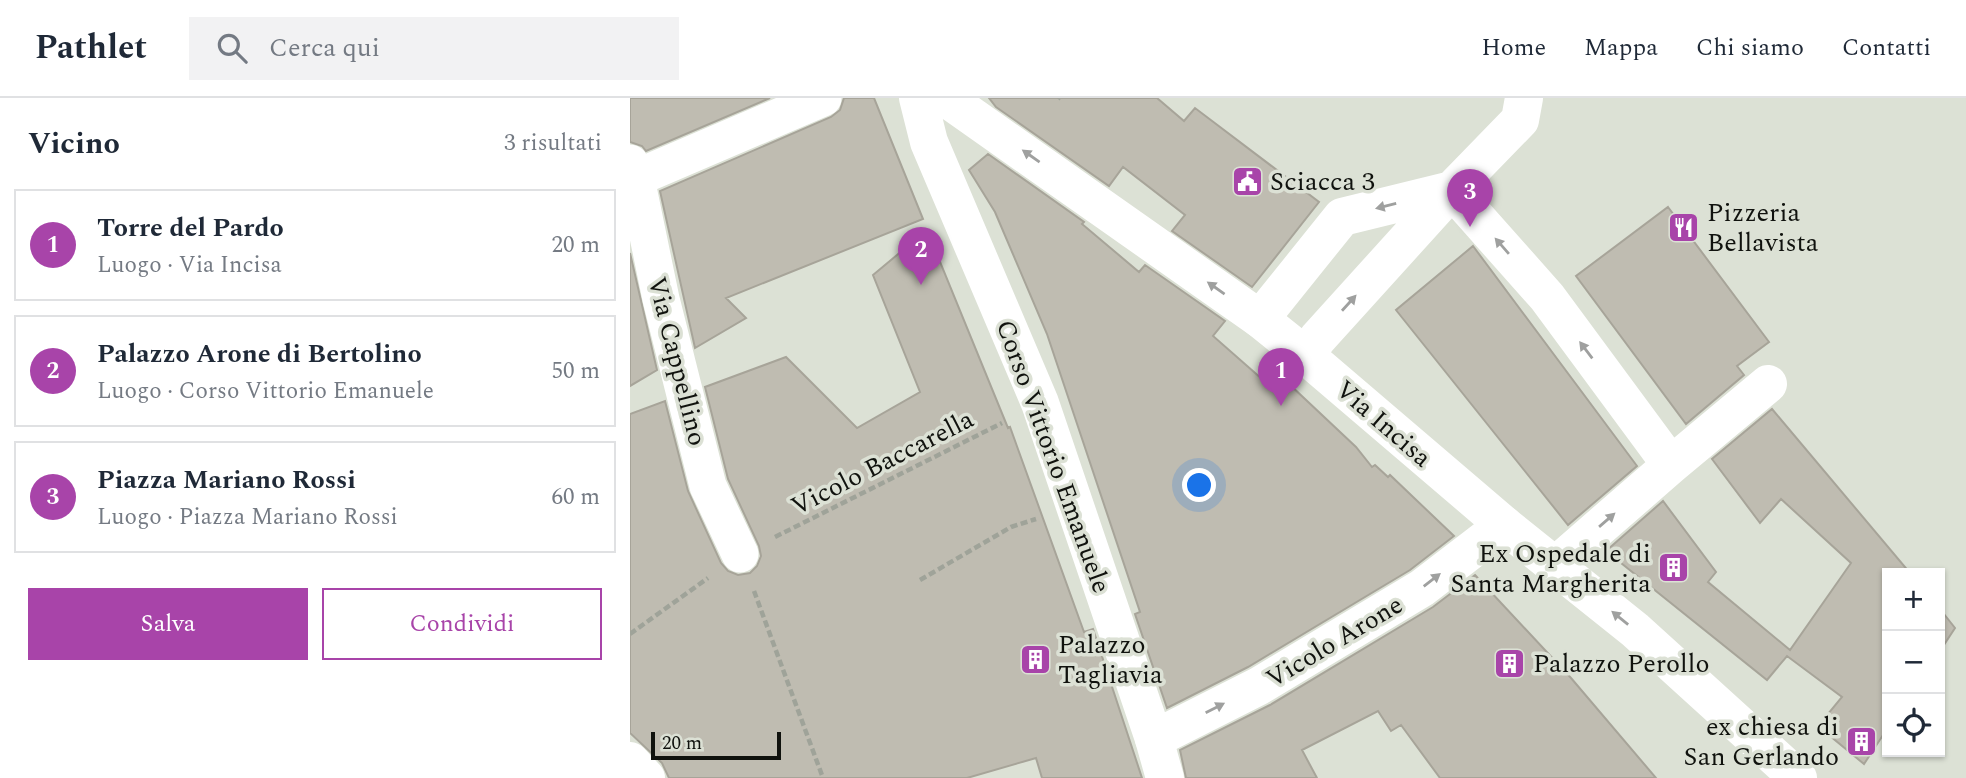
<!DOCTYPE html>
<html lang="it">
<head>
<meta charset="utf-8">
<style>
	body { margin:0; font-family:Spectral,serif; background:#f2f2f3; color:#1f2937 }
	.controls { position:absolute; right:21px; bottom:21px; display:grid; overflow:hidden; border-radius:0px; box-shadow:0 2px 5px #0004 }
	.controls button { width:63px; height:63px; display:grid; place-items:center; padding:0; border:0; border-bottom:2px solid #e0e1e3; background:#fff; color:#1f2937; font:35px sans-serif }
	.scale { position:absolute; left:21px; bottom:18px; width:130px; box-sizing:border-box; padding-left:7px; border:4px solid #10120e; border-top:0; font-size:19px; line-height:24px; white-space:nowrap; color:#10120e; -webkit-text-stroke:5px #dce1d5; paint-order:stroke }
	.you { position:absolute; left:570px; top:388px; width:24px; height:24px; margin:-18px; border:5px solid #fff; border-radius:50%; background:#1a73e8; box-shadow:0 0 0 10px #1a73e833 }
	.badge { display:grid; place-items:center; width:46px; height:46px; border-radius:50%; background:#a844a9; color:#fff; font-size:23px; font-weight:700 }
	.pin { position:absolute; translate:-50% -58px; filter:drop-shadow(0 2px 4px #0008) }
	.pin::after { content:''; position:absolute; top:37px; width:24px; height:21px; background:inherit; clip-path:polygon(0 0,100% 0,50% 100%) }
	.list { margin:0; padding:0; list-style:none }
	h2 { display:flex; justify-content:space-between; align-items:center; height:91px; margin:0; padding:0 28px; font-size:30px }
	h2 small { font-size:23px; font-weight:400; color:#747a83 }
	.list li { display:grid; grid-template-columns:46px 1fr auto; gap:21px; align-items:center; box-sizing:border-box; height:112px; margin:0 14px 14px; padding:0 14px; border:2px solid #e0e1e3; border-radius:0px }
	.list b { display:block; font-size:26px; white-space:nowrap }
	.list p { margin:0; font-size:23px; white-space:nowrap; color:#747a83 }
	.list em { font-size:23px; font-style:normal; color:#747a83 }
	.actions { display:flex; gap:14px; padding:21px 28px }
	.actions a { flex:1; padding:16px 0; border:2px solid #a844a9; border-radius:0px; text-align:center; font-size:24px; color:#a844a9 }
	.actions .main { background:#a844a9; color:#fff }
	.icon { flex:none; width:38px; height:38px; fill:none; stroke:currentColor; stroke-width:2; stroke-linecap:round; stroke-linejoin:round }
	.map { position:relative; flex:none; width:1336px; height:680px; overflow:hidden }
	header { display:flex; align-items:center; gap:42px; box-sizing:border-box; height:98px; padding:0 35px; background:#fff; border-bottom:2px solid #e0e1e3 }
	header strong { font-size:33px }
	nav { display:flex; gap:38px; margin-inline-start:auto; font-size:24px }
	.search { width:490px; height:63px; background:#f2f2f3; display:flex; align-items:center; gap:18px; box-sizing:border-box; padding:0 24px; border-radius:0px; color:#747a83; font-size:26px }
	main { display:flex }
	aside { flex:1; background:#fff }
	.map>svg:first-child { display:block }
	.building { fill:#bfbcb1; stroke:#a7a499; stroke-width:2 }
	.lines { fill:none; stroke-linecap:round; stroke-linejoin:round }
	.path { stroke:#9fa399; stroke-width:4.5; stroke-dasharray:7 3.5; stroke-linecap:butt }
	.pedestrian { stroke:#fff; stroke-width:37 }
	.minor { stroke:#fff; stroke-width:38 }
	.tertiary { stroke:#fff; stroke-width:38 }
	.oneway { fill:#9fa09f }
	.labels { text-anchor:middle; stroke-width:7; stroke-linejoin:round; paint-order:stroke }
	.poi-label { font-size:26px; fill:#10120e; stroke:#dce1d5; text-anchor:start }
	.street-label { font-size:26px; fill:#10120e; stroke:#dce1d5 }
</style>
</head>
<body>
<header>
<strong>Pathlet</strong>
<div class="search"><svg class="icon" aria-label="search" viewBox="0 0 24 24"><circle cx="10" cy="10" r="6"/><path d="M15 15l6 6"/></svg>Cerca qui</div>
<nav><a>Home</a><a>Mappa</a><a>Chi siamo</a><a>Contatti</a></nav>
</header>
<main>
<aside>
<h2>Vicino<small>3 risultati</small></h2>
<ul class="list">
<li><span class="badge">1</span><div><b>Torre del Pardo</b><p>Luogo · Via Incisa</p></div><em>20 m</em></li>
<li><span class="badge">2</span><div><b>Palazzo Arone di Bertolino</b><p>Luogo · Corso Vittorio Emanuele</p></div><em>50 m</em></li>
<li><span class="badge">3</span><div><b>Piazza Mariano Rossi</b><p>Luogo · Piazza Mariano Rossi</p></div><em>60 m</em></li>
</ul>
<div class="actions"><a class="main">Salva</a><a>Condividi</a></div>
</aside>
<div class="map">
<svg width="1336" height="680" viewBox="0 0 1336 680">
	<rect width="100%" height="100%" fill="#dce1d5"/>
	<!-- building -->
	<path class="building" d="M 0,0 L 140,0 L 16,53 L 12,48 L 0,44 Z
		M 214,0 L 244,0 L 293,121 L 96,200 L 116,220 L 65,250 L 30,93 L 201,19 L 210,12 Z
		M 359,0 L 527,0 L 554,23 L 565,10 L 689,104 L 622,189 L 542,133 L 555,117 L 493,69 L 479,88 L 366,9 Z
		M 358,56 L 454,124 L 452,126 L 509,174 L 515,167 L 595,223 L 583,238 L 649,296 L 659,286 L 726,349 L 742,369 L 745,367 L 758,379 L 760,377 L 824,438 L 780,472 L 618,569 L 537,610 L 505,516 L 510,514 L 417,236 L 365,114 L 339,72 Z
		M 1038,109 L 1139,244 L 1107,268 L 1114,277 L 1056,326 L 946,178 Z
		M 297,132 L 378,330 L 380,329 L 454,534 L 463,531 L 512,680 L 412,680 L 406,660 L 337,680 L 39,680 L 32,665 L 0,635 L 0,316 L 35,303 L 58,393 L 91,465 L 98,473 L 108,477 L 120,475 L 127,468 L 131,458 L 129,448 L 98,381 L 75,289 L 156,259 L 227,330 L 290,294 L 243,177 Z
		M 843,148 L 1007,368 L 938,427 L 766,212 Z
		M 0,155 L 27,272 L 0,288 Z
		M 1142,311 L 1280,475 L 1257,475 L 1257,631 L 1234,666 L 1188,628 L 1212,599 L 1157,558 L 1137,582 L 976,453 L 1033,403 L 1086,474 L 1078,484 L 1160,552 L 1221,465 L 1151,401 L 1130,425 L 1082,361 Z
		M 845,477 L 941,580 L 1026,680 L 810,680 L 771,627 L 761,633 L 748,613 L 672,652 L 687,680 L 556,680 L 550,652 L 640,607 L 803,509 Z
		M 1310,511 L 1325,530 L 1310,553 Z"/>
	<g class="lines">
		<!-- path -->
		<path class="path" d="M 428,1 L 429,0
			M 145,439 L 372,325
			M 290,482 L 381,429 L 406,421
			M 124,493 L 193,680
			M 0,536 L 78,480"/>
		<!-- pedestrian -->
		<path class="pedestrian" d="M 0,65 L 6,80 L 31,201 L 78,388 L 110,456
			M 6,80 L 193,0"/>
		<!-- minor -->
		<path class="minor" d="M 822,92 L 917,199 L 1041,367 L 926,467
			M 630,221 L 712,119 L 822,92
			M 675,257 L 688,240 L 822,92 L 890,22 L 894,0
			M 1041,367 L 1138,286
			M 524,641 L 629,588 L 792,490 L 874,427"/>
		<!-- tertiary -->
		<path class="tertiary" d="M 288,0 L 299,44 L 410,305 L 524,641 L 535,680
			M 316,0 L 630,221 L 675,257 L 874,427 L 1005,532 L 1168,680
			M 0,663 L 16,680"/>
	</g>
	<!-- one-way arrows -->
	<defs><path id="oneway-solid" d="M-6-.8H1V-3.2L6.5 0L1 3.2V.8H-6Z" transform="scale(1.75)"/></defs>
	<g class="oneway">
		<use href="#oneway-solid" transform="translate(401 58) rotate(-145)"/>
		<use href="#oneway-solid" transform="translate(756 108) rotate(166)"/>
		<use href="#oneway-solid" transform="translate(872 148) rotate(-131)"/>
		<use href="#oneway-solid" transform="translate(586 190) rotate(-145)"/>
		<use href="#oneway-solid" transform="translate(719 205) rotate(-48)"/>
		<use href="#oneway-solid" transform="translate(956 252) rotate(-127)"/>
		<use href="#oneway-solid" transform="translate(977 422) rotate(-41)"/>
		<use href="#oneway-solid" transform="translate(802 482) rotate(-38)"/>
		<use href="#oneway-solid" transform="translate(990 520) rotate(-141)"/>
		<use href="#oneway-solid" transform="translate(585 610) rotate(-27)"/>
	</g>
	<!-- icons -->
	<defs>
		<symbol id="civic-square" viewBox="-11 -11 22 22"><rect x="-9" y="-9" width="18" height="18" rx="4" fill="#a844a9" stroke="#dce1d5"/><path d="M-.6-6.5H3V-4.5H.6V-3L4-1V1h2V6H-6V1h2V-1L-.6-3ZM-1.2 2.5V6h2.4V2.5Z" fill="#fff"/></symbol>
		<symbol id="restaurant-square" viewBox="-11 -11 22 22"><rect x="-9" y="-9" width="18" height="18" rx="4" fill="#a844a9" stroke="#dce1d5"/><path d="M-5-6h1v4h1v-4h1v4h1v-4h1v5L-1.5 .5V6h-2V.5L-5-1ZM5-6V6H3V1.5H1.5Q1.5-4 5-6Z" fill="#fff"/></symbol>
		<symbol id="building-square" viewBox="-11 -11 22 22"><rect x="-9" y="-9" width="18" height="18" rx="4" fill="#a844a9" stroke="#dce1d5"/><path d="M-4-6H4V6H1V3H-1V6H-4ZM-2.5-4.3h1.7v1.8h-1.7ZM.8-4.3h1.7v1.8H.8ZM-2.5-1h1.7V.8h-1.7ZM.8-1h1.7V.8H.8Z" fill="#fff"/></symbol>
	</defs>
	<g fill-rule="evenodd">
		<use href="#civic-square" x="600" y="66" width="35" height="35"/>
		<use href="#restaurant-square" x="1036" y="112" width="35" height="35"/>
		<use href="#building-square" x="1026" y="452" width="35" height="35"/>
		<use href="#building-square" x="388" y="544" width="35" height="35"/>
		<use href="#building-square" x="862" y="548" width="35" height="35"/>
		<use href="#building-square" x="1214" y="626" width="35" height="35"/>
	</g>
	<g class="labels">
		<!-- poi labels -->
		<g class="poi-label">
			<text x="640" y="92">Sciacca 3</text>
			<text x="1077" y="123">Pizzeria<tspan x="1077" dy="30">Bellavista</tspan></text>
			<text x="1021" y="464" text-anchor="end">Ex Ospedale di<tspan x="1021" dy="30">Santa Margherita</tspan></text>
			<text x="428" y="555">Palazzo<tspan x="428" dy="30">Tagliavia</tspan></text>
			<text x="903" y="574">Palazzo Perollo</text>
			<text x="1209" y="637" text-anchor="end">ex chiesa di<tspan x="1209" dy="30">San Gerlando</tspan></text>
		</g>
		<!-- street labels -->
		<g class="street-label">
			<text transform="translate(48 263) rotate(76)" y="9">Via Cappellino</text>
			<text transform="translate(754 325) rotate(41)" y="9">Via Incisa</text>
			<text transform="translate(424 358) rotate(70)" y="9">Corso Vittorio Emanuele</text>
			<text transform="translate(252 364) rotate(-27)" y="9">Vicolo Baccarella</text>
			<text transform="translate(704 543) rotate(-31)" y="9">Vicolo Arone</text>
		</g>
	</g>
</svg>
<div class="controls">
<button>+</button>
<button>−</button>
<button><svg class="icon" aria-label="locate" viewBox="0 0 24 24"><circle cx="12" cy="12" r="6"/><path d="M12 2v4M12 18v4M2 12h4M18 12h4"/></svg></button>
</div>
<div class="scale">20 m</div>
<div class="you"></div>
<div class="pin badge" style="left:651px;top:308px">1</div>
<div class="pin badge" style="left:291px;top:187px">2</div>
<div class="pin badge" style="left:840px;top:129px">3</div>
</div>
</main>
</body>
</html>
